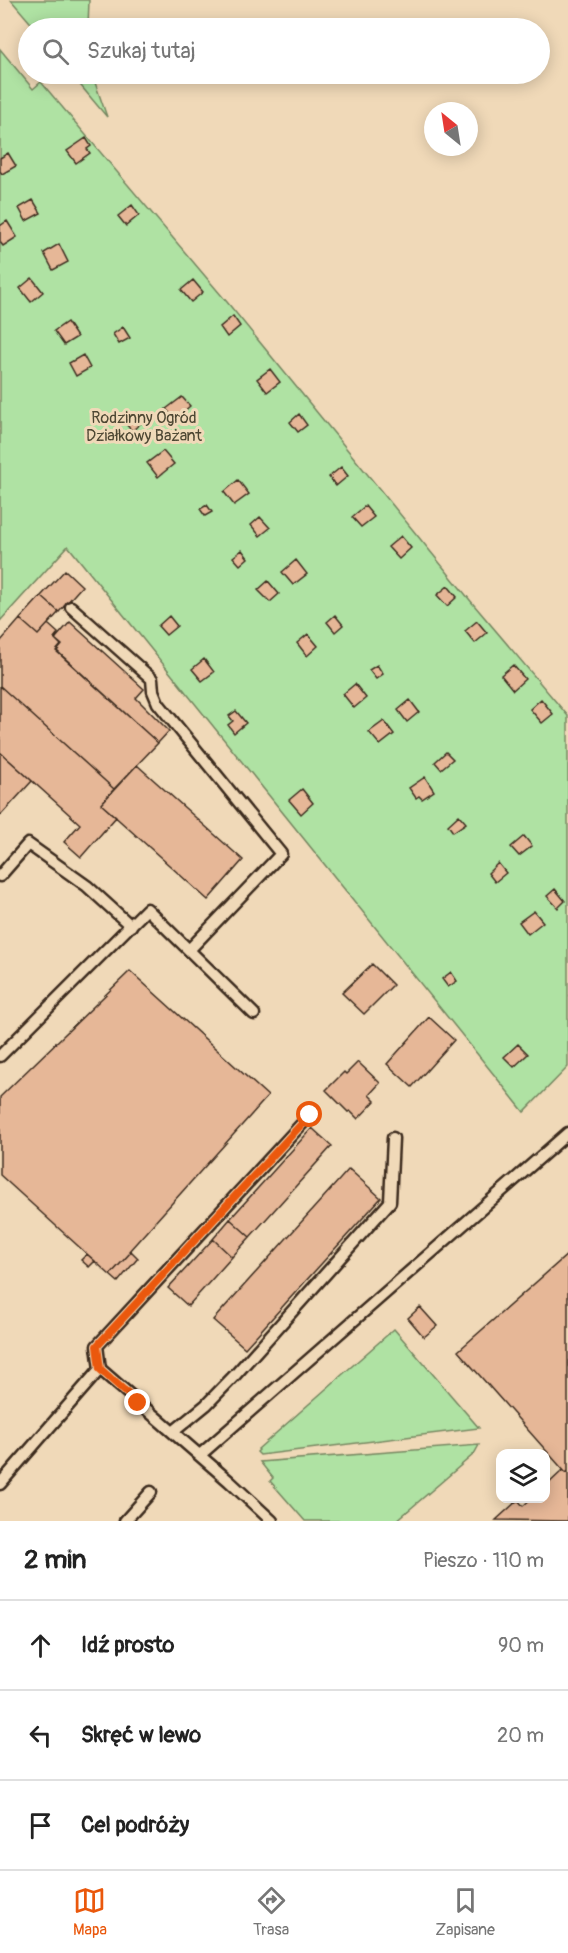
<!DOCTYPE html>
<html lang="pl">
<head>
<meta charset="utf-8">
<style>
	body { margin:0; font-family:Pangolin,sans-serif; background:#f6f6f6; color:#222 }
	.controls { position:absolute; right:18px; bottom:18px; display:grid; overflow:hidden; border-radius:12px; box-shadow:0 3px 15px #0003 }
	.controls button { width:54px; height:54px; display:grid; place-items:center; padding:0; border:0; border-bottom:2px solid #e0e0e0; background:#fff; color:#222; font:30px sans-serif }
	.compass { position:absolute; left:424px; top:102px; width:54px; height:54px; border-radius:50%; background:#fff; box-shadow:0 3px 15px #0003; rotate:330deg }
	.stop { position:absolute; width:18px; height:18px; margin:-14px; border:4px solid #ea580c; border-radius:50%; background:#fff }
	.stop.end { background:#ea580c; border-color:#fff; box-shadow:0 2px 6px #0008 }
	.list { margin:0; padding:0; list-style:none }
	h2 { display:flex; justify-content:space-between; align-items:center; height:78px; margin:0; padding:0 24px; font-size:26px }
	h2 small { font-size:20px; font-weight:400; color:#767676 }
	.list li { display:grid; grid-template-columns:39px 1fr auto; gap:18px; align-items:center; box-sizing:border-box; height:90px; padding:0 24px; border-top:2px solid #e0e0e0 }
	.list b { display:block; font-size:22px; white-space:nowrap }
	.list em { font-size:20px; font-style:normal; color:#767676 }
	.icon { flex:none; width:33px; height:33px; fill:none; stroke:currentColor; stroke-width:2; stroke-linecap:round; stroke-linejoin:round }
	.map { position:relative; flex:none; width:568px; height:1521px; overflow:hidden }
	.search { position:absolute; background:#fff; box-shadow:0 3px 15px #0003; left:18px; right:18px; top:18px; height:66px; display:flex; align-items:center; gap:15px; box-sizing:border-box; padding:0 21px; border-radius:33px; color:#767676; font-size:22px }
	.sheet { height:348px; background:#fff }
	nav { display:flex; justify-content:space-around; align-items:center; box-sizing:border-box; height:84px; border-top:2px solid #e0e0e0; background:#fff; font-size:16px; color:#767676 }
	nav a { display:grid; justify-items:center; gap:3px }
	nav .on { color:#ea580c }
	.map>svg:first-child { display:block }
	.green { fill:#afe2a3; stroke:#758660; stroke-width:1.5 }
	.building { fill:#e6b797; stroke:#3b2a1e; stroke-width:1.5 }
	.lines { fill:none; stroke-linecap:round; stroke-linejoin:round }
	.lane-casing { stroke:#3b2a1e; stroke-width:15 }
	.lane { stroke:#f0d9b8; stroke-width:10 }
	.route { stroke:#ea580c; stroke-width:8 }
	.labels { text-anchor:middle; stroke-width:6; stroke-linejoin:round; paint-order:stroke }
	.park-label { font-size:16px; fill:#4c4632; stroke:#f0d9b8 }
</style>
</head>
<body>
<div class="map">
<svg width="568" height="1521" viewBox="0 0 568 1521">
	<rect width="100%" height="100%" fill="#f0d9b8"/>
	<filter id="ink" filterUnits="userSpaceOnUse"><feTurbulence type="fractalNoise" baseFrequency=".0167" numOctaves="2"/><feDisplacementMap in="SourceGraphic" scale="12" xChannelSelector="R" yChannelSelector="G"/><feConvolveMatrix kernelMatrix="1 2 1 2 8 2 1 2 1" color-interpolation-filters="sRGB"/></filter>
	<g filter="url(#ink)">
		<!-- green -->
		<path class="green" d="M 11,0 L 89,0 L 88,28 L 35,28 Z
			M 0,49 L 33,89 L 41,82 L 227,302 L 474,605 L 568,716 L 568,1067 L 524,1112 L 68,546 L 0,621 Z
			M 71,74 L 92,74 L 107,117 Z
			M 394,1329 L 479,1428 L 260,1455 L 257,1452 L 259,1450 L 258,1449 Z
			M 479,1445 L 474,1454 L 396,1521 L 305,1521 L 270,1481 L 273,1478 L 260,1462 Z"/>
		<!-- building -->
		<path class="building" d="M 86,138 L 91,146 L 87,149 L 90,153 L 76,163 L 67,151 Z
			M 8,153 L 16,166 L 2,174 L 0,171 L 0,158 Z
			M 33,200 L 41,213 L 26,221 L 19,208 Z
			M 132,205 L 139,215 L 126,226 L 118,216 Z
			M 7,221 L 17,237 L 3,246 L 0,242 L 0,226 Z
			M 59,244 L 68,262 L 53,270 L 44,253 Z
			M 32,278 L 43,292 L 31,302 L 20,288 Z
			M 193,280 L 203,292 L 191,302 L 181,290 Z
			M 233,316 L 240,326 L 227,337 L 220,327 Z
			M 67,322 L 77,337 L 64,345 L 54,331 Z
			M 123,327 L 130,338 L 119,344 L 113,334 Z
			M 83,355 L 90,368 L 76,376 L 69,363 Z
			M 270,369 L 280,382 L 267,392 L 257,379 Z
			M 182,397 L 190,406 L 175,419 L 166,409 Z
			M 299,414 L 307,425 L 298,432 L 290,422 Z
			M 136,415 L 142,422 L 132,431 L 126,424 Z
			M 163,451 L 174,464 L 158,477 L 147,463 Z
			M 341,467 L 348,476 L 336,486 L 329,477 Z
			M 238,480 L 249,494 L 234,505 L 224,492 Z
			M 207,505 L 212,512 L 205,516 L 200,509 Z
			M 365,506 L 374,517 L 361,527 L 352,517 Z
			M 260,517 L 270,528 L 260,536 L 251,525 Z
			M 401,536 L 411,548 L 399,559 L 388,547 Z
			M 242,550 L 248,558 L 240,565 L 233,557 Z
			M 296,560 L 307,574 L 293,585 L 282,572 Z
			M 65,570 L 82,586 L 59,612 L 41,596 Z
			M 268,581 L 279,594 L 270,602 L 258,590 Z
			M 448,586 L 457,597 L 447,606 L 437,595 Z
			M 41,596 L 59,612 L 38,635 L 20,619 Z
			M 335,615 L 343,625 L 335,632 L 327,622 Z
			M 169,616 L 177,626 L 166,635 L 158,626 Z
			M 20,619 L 38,635 L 48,624 L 58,633 L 54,638 L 61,645 L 56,651 L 158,743 L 114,789 L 0,686 L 0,642 Z
			M 477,621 L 487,633 L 475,643 L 465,631 Z
			M 70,622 L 144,689 L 136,698 L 169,731 L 158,743 L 57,651 L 62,645 L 55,639 Z
			M 308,634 L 318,646 L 307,656 L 297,643 Z
			M 204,659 L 214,672 L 202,681 L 192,669 Z
			M 377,665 L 383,674 L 376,679 L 369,670 Z
			M 513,665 L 525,679 L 513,690 L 501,675 Z
			M 355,684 L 366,698 L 354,708 L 343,694 Z
			M 0,686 L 114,789 L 101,804 L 116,817 L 81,857 L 64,842 L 80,824 L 0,752 Z
			M 541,699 L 553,714 L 542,723 L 530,709 Z
			M 410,700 L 419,712 L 407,722 L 398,710 Z
			M 236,711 L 246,723 L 234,733 L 228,725 L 233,721 L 229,716 Z
			M 384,721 L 394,734 L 380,745 L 369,732 Z
			M 0,752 L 32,781 L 0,816 Z
			M 446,752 L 453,759 L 441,769 L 435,762 Z
			M 137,765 L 243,860 L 208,900 L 101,804 Z
			M 425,777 L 434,791 L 422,799 L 419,796 L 416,798 L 409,788 Z
			M 302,789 L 313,803 L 301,814 L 289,800 Z
			M 459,815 L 466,823 L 453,832 L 448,825 Z
			M 524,836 L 532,846 L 519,856 L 511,847 Z
			M 498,863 L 506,873 L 495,882 L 488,873 Z
			M 555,889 L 565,901 L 558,908 L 547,896 Z
			M 534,911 L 543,922 L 528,934 L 519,922 Z
			M 372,964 L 393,985 L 364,1014 L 342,993 Z
			M 130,971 L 268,1096 L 129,1251 L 131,1252 L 110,1275 L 0,1175 L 0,1097 Z
			M 451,972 L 457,981 L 448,987 L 442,979 Z
			M 429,1017 L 454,1040 L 412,1087 L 387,1064 Z
			M 518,1044 L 528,1054 L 514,1067 L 504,1057 Z
			M 358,1062 L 380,1083 L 369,1095 L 375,1101 L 358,1119 L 350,1111 L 348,1112 L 326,1090 L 344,1072 L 346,1074 Z
			M 312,1128 L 332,1146 L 250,1237 L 230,1219 Z
			M 349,1169 L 381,1198 L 245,1348 L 213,1320 Z
			M 230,1219 L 250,1237 L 232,1257 L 213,1239 Z
			M 213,1239 L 232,1257 L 188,1306 L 168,1288 Z
			M 130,1250 L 138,1258 L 118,1282 L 110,1275 L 131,1252 Z
			M 87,1254 L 95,1261 L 89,1267 L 81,1260 Z
			M 568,1254 L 568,1471 L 566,1473 L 458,1351 Z
			M 420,1307 L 437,1326 L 424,1337 L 408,1318 Z
			M 563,1470 L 566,1473 L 568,1471 L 568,1521 L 496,1520 L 518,1500 L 523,1506 L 532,1498 L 546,1498 L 546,1486 Z"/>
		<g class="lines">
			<defs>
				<path id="lane" d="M 71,607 L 152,679 L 153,691 L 158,703 L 281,854 L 189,950
					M 0,876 L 28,844 L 87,886 L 131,926
					M 0,1056 L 147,909 L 254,1014
					M 100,1369 L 229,1481 L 272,1521
					M 173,1432 L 206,1405 L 236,1374 L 390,1202 L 393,1138
					M 200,1455 L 568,1133
					M 0,1484 L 100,1369 L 97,1346 L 310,1115
					M 125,1521 L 151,1492"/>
			</defs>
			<!-- lane casing -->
			<use href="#lane" class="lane-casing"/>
			<!-- lane -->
			<use href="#lane" class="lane"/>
		</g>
	</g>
	<g class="lines" filter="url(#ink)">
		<!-- route -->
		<path class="route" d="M 138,1403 L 100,1369 L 97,1346 L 310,1115"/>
	</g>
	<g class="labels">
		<!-- park labels -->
		<g class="park-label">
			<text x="144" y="423">Rodzinny Ogród<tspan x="144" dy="18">Działkowy Bażant</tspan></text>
		</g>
	</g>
</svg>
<div class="controls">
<button><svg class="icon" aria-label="layers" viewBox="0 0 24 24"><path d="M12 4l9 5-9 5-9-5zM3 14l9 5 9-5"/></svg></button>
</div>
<svg class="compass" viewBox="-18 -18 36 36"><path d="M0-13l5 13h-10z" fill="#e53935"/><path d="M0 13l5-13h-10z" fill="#767676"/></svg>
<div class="stop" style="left:310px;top:1115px"></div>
<div class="stop end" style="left:138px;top:1403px"></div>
<div class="search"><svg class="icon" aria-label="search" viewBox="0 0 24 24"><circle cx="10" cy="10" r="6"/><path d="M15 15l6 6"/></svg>Szukaj tutaj</div>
</div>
<section class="sheet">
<h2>2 min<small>Pieszo · 110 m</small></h2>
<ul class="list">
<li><svg class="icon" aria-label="ahead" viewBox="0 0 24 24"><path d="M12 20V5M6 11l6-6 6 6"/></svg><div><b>Idź prosto</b></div><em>90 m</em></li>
<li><svg class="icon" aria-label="left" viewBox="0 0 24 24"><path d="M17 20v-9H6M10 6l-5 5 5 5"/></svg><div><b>Skręć w lewo</b></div><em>20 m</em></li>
<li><svg class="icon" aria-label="arrive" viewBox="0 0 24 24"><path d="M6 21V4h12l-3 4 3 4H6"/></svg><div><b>Cel podróży</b></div></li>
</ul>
</section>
<nav>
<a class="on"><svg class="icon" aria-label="map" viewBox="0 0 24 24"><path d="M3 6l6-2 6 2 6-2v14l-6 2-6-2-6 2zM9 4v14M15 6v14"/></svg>Mapa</a>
<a><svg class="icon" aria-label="directions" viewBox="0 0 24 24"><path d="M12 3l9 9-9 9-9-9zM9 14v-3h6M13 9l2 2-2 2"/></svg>Trasa</a>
<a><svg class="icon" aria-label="saved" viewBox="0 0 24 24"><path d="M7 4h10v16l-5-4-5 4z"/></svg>Zapisane</a>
</nav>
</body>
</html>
